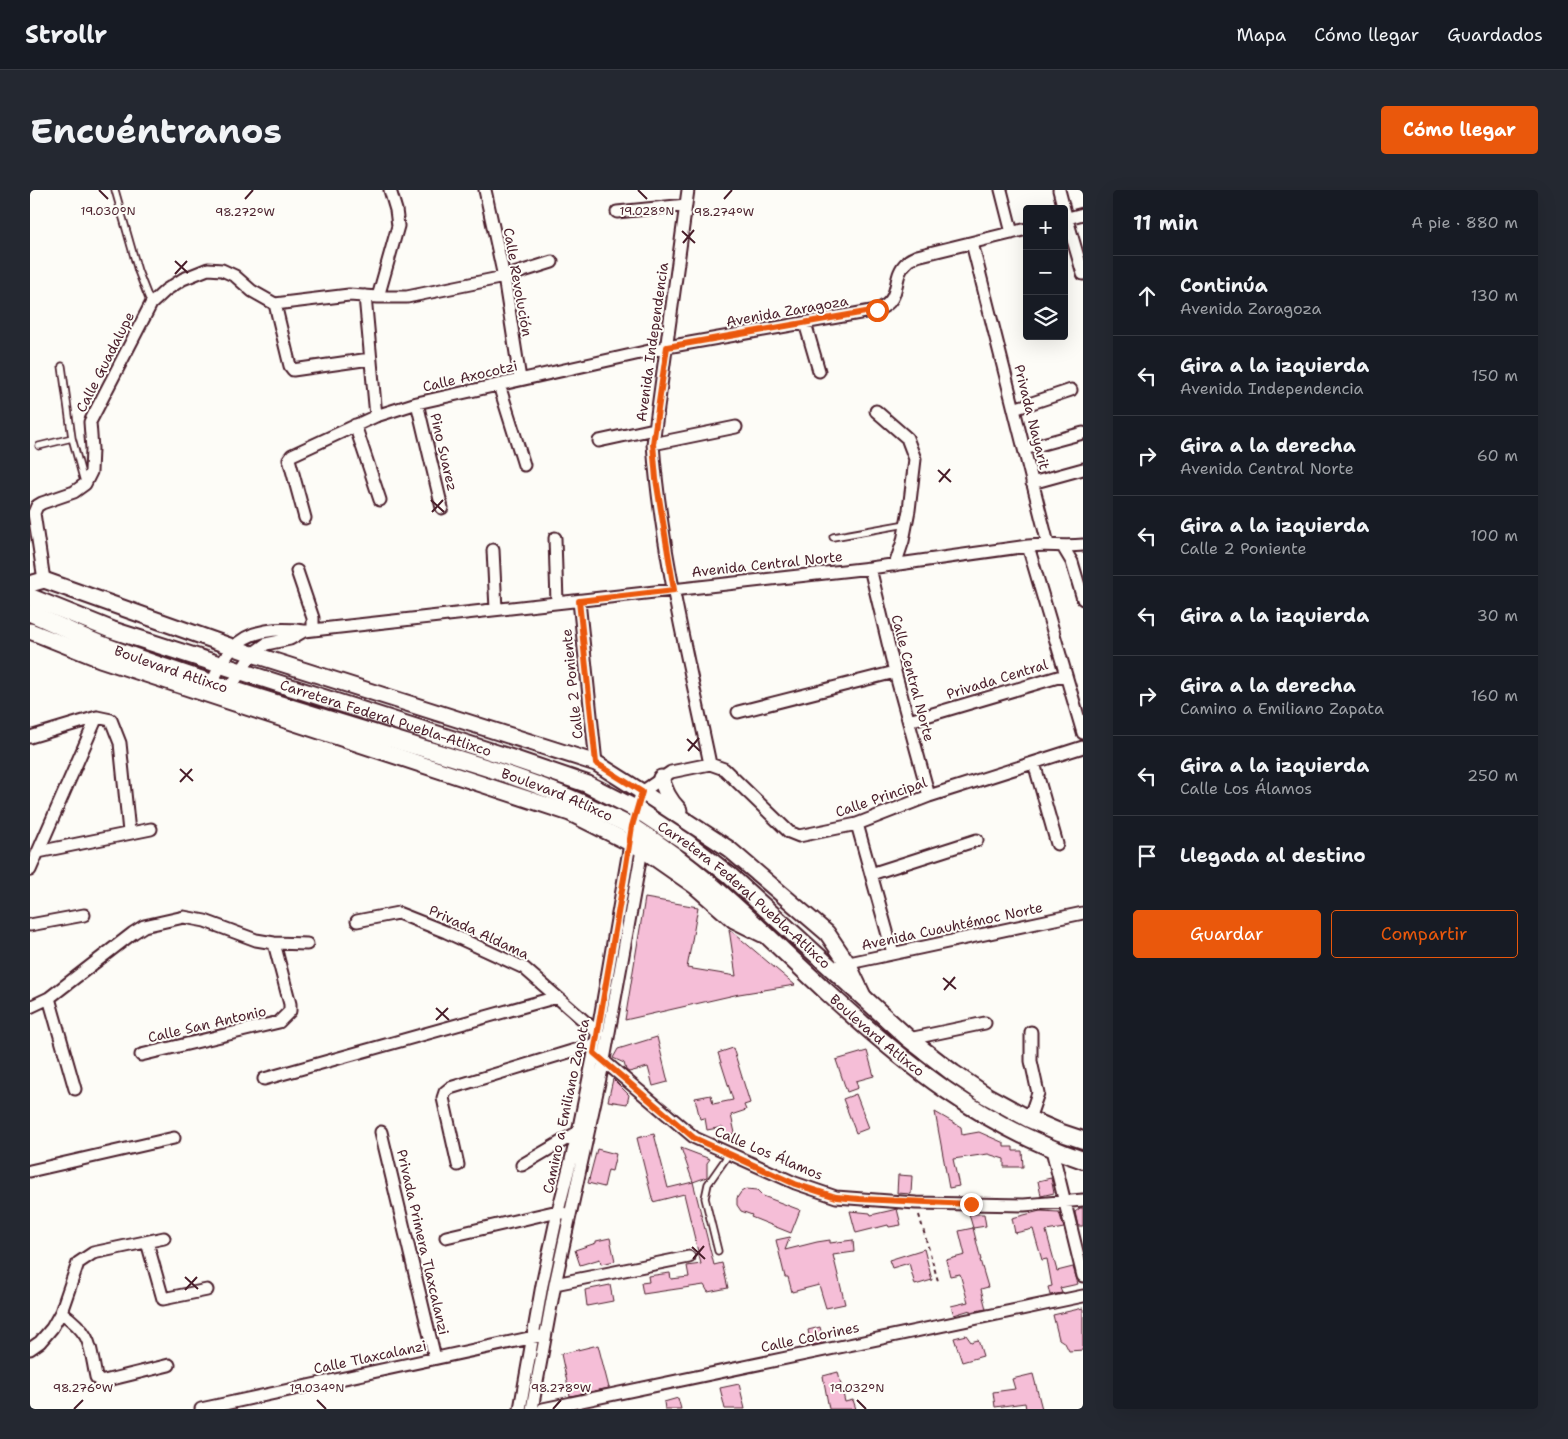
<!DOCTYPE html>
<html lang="es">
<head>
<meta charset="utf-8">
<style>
	body { margin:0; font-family:"Shantell Sans",sans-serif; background:#242831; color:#f1f3f6 }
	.controls { position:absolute; right:15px; top:15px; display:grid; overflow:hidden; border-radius:5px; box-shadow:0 5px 20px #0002 }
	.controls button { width:45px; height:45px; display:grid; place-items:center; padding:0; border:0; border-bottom:1px solid #363941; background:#171b24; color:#f1f3f6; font:25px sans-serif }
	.stop { position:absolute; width:15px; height:15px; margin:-11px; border:4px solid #ea580c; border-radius:50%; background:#fff }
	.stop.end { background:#ea580c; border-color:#fff; box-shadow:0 1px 5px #0008 }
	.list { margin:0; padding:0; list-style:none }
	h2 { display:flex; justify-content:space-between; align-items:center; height:65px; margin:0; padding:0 20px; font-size:21px }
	h2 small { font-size:16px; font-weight:400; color:#9ea1a6 }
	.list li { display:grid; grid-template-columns:32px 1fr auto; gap:15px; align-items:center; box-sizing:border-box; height:80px; padding:0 20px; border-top:1px solid #363941 }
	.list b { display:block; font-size:19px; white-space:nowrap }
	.list p { margin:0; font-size:16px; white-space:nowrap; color:#9ea1a6 }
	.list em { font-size:16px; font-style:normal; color:#9ea1a6 }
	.actions { display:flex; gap:10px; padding:15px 20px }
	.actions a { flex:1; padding:11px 0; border:1px solid #ea580c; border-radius:5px; text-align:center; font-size:18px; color:#ea580c }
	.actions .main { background:#ea580c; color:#fff }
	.icon { flex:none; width:28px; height:28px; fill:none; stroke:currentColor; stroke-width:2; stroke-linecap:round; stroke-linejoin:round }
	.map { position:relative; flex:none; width:1053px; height:1219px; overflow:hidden; border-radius:5px }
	header { display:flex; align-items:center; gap:30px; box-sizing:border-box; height:70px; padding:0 25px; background:#171b24; border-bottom:1px solid #363941 }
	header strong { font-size:24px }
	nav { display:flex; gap:28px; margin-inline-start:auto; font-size:18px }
	.intro { display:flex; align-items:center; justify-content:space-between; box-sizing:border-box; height:120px; padding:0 30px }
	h1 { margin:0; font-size:35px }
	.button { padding:12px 22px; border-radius:5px; background:#ea580c; color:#fff; font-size:18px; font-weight:700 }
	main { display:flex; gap:30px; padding:0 30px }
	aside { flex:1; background:#171b24; border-radius:5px; box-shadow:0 5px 20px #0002 }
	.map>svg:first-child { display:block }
	.building { fill:#f5bed7; stroke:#4a1f2b }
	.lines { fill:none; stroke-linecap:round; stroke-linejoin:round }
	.lane-casing { stroke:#4a1f2b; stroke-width:9 }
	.street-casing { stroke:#4a1f2b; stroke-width:15 }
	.secondary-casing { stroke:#4a1f2b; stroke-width:19 }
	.primary-casing { stroke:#4a1f2b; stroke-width:20 }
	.path { stroke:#4a1f2b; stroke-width:2; stroke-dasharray:4 4; stroke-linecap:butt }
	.lane { stroke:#fdfcf7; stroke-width:5.5 }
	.street { stroke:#fdfcf7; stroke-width:11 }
	.secondary { stroke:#fdfcf7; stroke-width:15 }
	.primary { stroke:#fdfcf7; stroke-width:16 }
	.route { stroke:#ea580c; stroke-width:6 }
	.ticks { fill:none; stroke:#4a1f2b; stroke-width:2 }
	.labels { text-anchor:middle; stroke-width:4; stroke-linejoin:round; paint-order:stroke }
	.street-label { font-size:14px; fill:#4a1f2b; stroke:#fdfcf7 }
	.ticks-label { font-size:12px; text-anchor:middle; fill:#4a1f2b; stroke:#fdfcf7; stroke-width:4; stroke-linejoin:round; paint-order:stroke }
</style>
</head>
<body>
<header>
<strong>Strollr</strong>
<nav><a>Mapa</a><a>Cómo llegar</a><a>Guardados</a></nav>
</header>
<div class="intro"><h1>Encuéntranos</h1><a class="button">Cómo llegar</a></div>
<main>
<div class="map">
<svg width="1053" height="1219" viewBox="0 0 1053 1219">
	<rect width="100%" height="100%" fill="#fdfcf7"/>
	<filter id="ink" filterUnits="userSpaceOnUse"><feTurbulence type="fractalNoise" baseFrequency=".02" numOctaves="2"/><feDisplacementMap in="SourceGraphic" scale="10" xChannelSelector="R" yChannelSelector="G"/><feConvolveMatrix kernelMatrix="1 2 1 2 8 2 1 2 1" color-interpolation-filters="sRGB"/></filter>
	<g filter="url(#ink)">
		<!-- building -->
		<path class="building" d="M 615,708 L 668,717 L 657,778 L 706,786 L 699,739 L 765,795 L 709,804 L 595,830 Z
			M 627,847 L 638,892 L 623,896 L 618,877 L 599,882 L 596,880 L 594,873 L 583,868 L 588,859 Z
			M 703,858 L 720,913 L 714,915 L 716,920 L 701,925 L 705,943 L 695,945 L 693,937 L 677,940 L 675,928 L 670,929 L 665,908 L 681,905 L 683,914 L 703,910 L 688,863 Z
			M 837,861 L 844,886 L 826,891 L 828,898 L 817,902 L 806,870 Z
			M 583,889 L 599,905 L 597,914 L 578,911 Z
			M 826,904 L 839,938 L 826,943 L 813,909 Z
			M 905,922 L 931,937 L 932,945 L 949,942 L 974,953 L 974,957 L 983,957 L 983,961 L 992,961 L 993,977 L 974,977 L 974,969 L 958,964 L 923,969 L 929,996 L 919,998 Z
			M 624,944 L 638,998 L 663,992 L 684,1075 L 692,1073 L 698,1098 L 678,1102 L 674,1095 L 613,1104 L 611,1093 L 619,1092 L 618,1086 L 640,1083 L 641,1089 L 659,1087 L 657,1076 L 671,1074 L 654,1004 L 623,1012 L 607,948 Z
			M 651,958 L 680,969 L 677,973 L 677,987 L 663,992 Z
			M 567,959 L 586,964 L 582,981 L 578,980 L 574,997 L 558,993 Z
			M 868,985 L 882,986 L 881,1004 L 867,1003 Z
			M 1021,988 L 1024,1003 L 1011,1006 L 1008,991 Z
			M 716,999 L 727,1000 L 733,1006 L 770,1020 L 761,1043 L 721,1027 L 722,1025 L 711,1021 L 707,1015 L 707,1008 L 711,1002 Z
			M 1050,1018 L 1053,1018 L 1053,1036 L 1048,1036 L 1045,1022 Z
			M 867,1019 L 871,1035 L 859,1037 L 858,1035 L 826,1043 L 820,1021 L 840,1023 L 841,1025 Z
			M 1010,1021 L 1029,1022 L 1034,1038 L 1016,1041 L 1027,1081 L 1043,1077 L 1048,1094 L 1030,1098 L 1032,1103 L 1020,1105 L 1018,1097 L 1022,1096 L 1017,1069 L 1012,1070 L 1003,1039 L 985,1043 L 982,1028 Z
			M 939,1024 L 954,1024 L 956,1036 L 943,1038 Z
			M 943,1038 L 951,1070 L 950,1070 L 958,1097 L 951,1099 L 956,1119 L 940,1122 L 940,1120 L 924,1125 L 921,1116 L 938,1112 L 930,1084 L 920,1086 L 916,1070 L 935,1065 L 929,1041 Z
			M 760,1047 L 755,1060 L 787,1052 L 800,1050 L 800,1053 L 823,1050 L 824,1062 L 803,1065 L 815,1114 L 796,1118 L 789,1095 L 762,1102 L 758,1087 L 755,1087 L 746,1050 Z
			M 580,1048 L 585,1071 L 571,1074 L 570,1069 L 550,1075 L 545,1060 L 566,1053 L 566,1051 Z
			M 894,1059 L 902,1090 L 885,1095 L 879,1073 L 862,1078 L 859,1070 Z
			M 580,1095 L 583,1111 L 557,1116 L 555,1100 Z
			M 1053,1118 L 1053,1160 L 1039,1161 L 1035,1153 L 1029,1149 L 1023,1125 Z
			M 790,1137 L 794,1153 L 781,1155 L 778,1140 Z
			M 936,1145 L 941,1152 L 948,1150 L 953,1166 L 932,1172 L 924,1148 Z
			M 568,1155 L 579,1198 L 540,1206 L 531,1164 Z
			M 808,1182 L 815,1212 L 823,1210 L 826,1219 L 799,1219 L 793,1186 Z
			M 1003,1184 L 1012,1219 L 996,1219 L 995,1213 L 965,1217 L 963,1202 L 985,1199 L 982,1189 Z
			M 709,1194 L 715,1219 L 695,1219 L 690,1198 Z
			M 648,1208 L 651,1219 L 635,1219 L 634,1212 Z"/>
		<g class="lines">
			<defs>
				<path id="lane" d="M 85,0 L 108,81 L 121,114
					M 32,176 L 42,248
					M 9,256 L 42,248 L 54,292
					M 803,347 L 876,334
					M 688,1061 L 675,1008 L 678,994 L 699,964"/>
				<path id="street" d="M 455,0 L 474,87 L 490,189
					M 658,0 L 623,254 C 631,362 658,468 680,574
					M 971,0 L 982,43
					M 1029,0 L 1034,19
					M 1034,19 L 1053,84
					M 587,22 L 656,15
					M 1034,29 L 1053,24
					M 942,53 L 1018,354
					M 335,106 L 346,226
					M 348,107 L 368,36 L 366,20 L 360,0
					M 245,114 L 260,176 L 263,180 L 340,169
					M 775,133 L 789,181
					M 469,195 L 494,275
					M 387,213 L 412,318
					M 984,219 L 1041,200
					M 846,221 L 877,248 L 885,269 L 879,320 L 873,351 L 865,375
					M 325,235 L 350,310
					M 569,251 L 624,239
					M 623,254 L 706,237
					M 994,259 L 1053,243
					M 1002,293 L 1053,279
					M 275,328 L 259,269 L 262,265 L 346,226 L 387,213 L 637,157 L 847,120 C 874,110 860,87 877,72 C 879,69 884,68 887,66 L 997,39
					M 525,348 L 527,413
					M 998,356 L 1053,543
					M 1033,357 L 1042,372 L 1053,409
					M 463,360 L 466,419
					M 840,378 L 865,482 L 899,606
					M 267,381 L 283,428 L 283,440
					M 14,390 L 4,323 L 7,316 L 12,313 L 44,302 L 55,294 L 61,282 L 62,259 L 60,232 L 121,114 L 136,100 L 153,89 L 178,79 L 192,80 L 205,86 L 222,101 L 245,114 L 319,105 L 348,107 L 377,107 L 474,87 L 522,72
					M 549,411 L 566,573
					M 179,499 C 185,486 193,468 203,458 C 221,438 250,438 274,441 L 840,378 L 998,356 C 1017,354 1034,357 1053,355
					M 197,503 L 222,464 L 236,454 L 260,449 L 274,441
					M 708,522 L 865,482
					M 879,531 L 1035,485
					M 0,547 L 67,527 L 81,530 L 90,553 L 99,642
					M 1004,573 L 1027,654
					M 827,634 L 863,763
					M 8,662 L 121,639
					M 0,680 L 67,527
					M 841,684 L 947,650
					M 327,731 L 368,723 L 416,742 L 494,778 L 568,843
					M 0,735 L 54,725
					M 810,775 L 1053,723
					M 19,808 L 45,899
					M 0,817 L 19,808 L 103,743 L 114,736 L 154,727 L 175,731 L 226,750 L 244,753 L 277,754
					M 879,849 L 955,833
					M 111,865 L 249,832 L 260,821 L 260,814 L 244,753
					M 569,867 L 665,948 L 765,993 L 806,1007 L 886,1013 L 994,1015 L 1053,1010
					M 234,889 L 527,807
					M 999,929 L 1008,903 L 1001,871 L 1001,842
					M 351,942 L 405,1168
					M 1022,960 L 1053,1086
					M 428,975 L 413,908 L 415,902 L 420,898 L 565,854
					M 492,975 L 548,942
					M 0,981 L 144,948
					M 416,1047 L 528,1021 L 533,1023
					M 117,1052 L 133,1109 L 177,1100
					M 525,1094 L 659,1067
					M 31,1122 C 62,1145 59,1152 66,1187 L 70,1192 L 139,1175
					M 0,1159 L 10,1152 L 22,1138 L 31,1122 L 48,1073 L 63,1063 L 134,1048
					M 171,1219 L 509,1146
					M 490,1219 L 512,1095 L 528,1021 L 548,942 L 564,863 L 606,619 L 612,602 L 641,582 L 680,574 L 694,579 L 759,642 L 769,646 L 827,634 L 899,606 L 1053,557
					M 502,1219 L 525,1094 L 574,870 L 613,654
					M 513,1219 L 1053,1106"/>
				<path id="secondary" d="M 0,394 L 14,390 L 222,464 L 566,573 L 612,602 L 699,659 L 797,743 L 818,774 L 834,808
					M 0,441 L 70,469 L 540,623 L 612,659 L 665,696 L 704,730 L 732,744
					M 631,588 C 635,601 639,610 649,620"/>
				<g id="primary">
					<path id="s1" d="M 0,407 L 82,440 L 484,569 L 557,594 L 606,619 L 659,654 L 699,685 L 879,849 L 923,883 L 957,906 L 999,929 L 1029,942 L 1053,950"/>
					<path id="s2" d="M 0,423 C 26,434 51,447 78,457 C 174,493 273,521 372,552 C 439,572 507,591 571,622 C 582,627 593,632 604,638 C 676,682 735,745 797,802 C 875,874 952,936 1053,970"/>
				</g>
			</defs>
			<!-- lane casing -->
			<use href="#lane" class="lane-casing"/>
			<!-- street casing -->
			<use href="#street" class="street-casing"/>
			<!-- secondary casing -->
			<use href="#secondary" class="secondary-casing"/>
			<!-- primary casing -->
			<use href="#primary" class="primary-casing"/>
			<!-- path -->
			<path class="path" d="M 889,1025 L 908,1091"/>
			<!-- lane -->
			<use href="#lane" class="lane"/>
			<!-- street -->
			<use href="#street" class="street"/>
			<!-- secondary -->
			<use href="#secondary" class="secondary"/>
			<!-- primary -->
			<use href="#primary" class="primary"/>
		</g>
	</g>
	<g class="lines" filter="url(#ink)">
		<!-- route -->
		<path class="route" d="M 847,120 L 637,157 L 623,254 L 626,289 L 644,400 L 549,411 L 566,573 L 612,602 L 602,636 L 594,688 L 564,863 L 664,948 L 765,994 L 806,1007 L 829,1009 L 941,1014"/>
	</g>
	<!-- ticks -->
	<path class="ticks" d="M 69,0 L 78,9M 608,0 L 617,9M 215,9 L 223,0M 694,9 L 702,0M 652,41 L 665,53M 653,53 L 664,40M 145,71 L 158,83M 145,84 L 157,71M 908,280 L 921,292M 909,292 L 920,279M 401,310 L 414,322M 402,322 L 413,310M 657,549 L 670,561M 658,561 L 669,548M 150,579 L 163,591M 150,592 L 162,579M 913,788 L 926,799M 914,800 L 925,787M 406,818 L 419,830M 406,830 L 418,818M 662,1057 L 675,1069M 663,1069 L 674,1056M 155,1087 L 168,1099M 155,1100 L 167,1087M 287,1210 L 296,1219M 827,1210 L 836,1219M 44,1219 L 53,1210M 523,1219 L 531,1210"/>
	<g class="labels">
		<!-- street labels -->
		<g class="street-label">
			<text transform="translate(488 92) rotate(80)" y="5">Calle Revolución</text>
			<text transform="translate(757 121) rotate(-10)" y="5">Avenida Zaragoza</text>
			<text transform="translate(622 152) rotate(-82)" y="5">Avenida Independencia</text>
			<text transform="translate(75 172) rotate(-63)" y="5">Calle Guadalupe</text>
			<text transform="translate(440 186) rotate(-13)" y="5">Calle Axocotzi</text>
			<text transform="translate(1002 227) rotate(76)" y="5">Privada Nayarit</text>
			<text transform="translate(414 262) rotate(77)" y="5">Pino Suarez</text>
			<text transform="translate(737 374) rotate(-6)" y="5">Avenida Central Norte</text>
			<text dy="5" stroke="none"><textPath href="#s2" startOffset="152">Boulevard Atlixco</textPath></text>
			<text transform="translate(883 488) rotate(75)" y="5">Calle Central Norte</text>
			<text transform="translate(967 489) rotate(-17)" y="5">Privada Central</text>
			<text transform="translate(542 494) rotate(-96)" y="5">Calle 2 Poniente</text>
			<text dy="5" stroke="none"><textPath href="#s1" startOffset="376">Carretera Federal Puebla-Atlixco</textPath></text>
			<text dy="5" stroke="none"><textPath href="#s2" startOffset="558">Boulevard Atlixco</textPath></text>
			<text transform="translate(851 607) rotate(-19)" y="5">Calle Principal</text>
			<text dy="5" stroke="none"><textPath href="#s1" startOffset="781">Carretera Federal Puebla-Atlixco</textPath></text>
			<text transform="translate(922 736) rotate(-12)" y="5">Avenida Cuauhtémoc Norte</text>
			<text transform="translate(449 742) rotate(25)" y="5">Privada Aldama</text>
			<text transform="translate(177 834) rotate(-13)" y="5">Calle San Antonio</text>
			<text dy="5" stroke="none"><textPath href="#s2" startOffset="962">Boulevard Atlixco</textPath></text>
			<text transform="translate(536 916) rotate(-78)" y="5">Camino a Emiliano Zapata</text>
			<text transform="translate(739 963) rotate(23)" y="5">Calle Los Álamos</text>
			<text transform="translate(393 1052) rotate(77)" y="5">Privada Primera Tlaxcalanzi</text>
			<text transform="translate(780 1147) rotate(-12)" y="5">Calle Colorines</text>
			<text transform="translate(340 1167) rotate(-12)" y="5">Calle Tlaxcalanzi</text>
		</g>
	</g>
	<g class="ticks-label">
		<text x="78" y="25">19.030°N</text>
		<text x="617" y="25">19.028°N</text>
		<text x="215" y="26">98.272°W</text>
		<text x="694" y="26">98.274°W</text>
		<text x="53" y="1202">98.276°W</text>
		<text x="531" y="1202">98.278°W</text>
		<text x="287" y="1202">19.034°N</text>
		<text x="827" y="1202">19.032°N</text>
	</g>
</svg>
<div class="controls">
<button>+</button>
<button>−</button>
<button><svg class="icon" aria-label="layers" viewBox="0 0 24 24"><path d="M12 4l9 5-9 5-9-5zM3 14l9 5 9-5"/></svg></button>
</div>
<div class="stop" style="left:847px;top:120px"></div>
<div class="stop end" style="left:941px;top:1014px"></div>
</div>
<aside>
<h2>11 min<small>A pie · 880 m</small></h2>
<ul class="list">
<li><svg class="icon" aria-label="ahead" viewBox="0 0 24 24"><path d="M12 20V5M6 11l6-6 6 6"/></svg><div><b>Continúa</b><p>Avenida Zaragoza</p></div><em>130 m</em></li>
<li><svg class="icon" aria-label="left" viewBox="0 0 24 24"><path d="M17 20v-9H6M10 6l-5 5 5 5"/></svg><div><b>Gira a la izquierda</b><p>Avenida Independencia</p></div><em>150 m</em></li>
<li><svg class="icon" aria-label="right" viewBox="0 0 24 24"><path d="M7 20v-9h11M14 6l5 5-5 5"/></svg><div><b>Gira a la derecha</b><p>Avenida Central Norte</p></div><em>60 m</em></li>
<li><svg class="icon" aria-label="left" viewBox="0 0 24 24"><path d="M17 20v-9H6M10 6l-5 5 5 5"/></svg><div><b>Gira a la izquierda</b><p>Calle 2 Poniente</p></div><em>100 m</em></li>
<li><svg class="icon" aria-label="left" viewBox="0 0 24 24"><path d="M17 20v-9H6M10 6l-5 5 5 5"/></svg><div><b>Gira a la izquierda</b></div><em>30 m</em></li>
<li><svg class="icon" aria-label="right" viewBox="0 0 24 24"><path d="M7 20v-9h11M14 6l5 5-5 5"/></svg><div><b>Gira a la derecha</b><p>Camino a Emiliano Zapata</p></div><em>160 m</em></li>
<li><svg class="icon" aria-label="left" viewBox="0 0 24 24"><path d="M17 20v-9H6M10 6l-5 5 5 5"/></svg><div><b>Gira a la izquierda</b><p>Calle Los Álamos</p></div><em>250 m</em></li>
<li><svg class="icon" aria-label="arrive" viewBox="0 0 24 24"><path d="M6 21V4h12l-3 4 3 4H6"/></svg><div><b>Llegada al destino</b></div></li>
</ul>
<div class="actions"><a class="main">Guardar</a><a>Compartir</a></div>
</aside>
</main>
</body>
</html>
